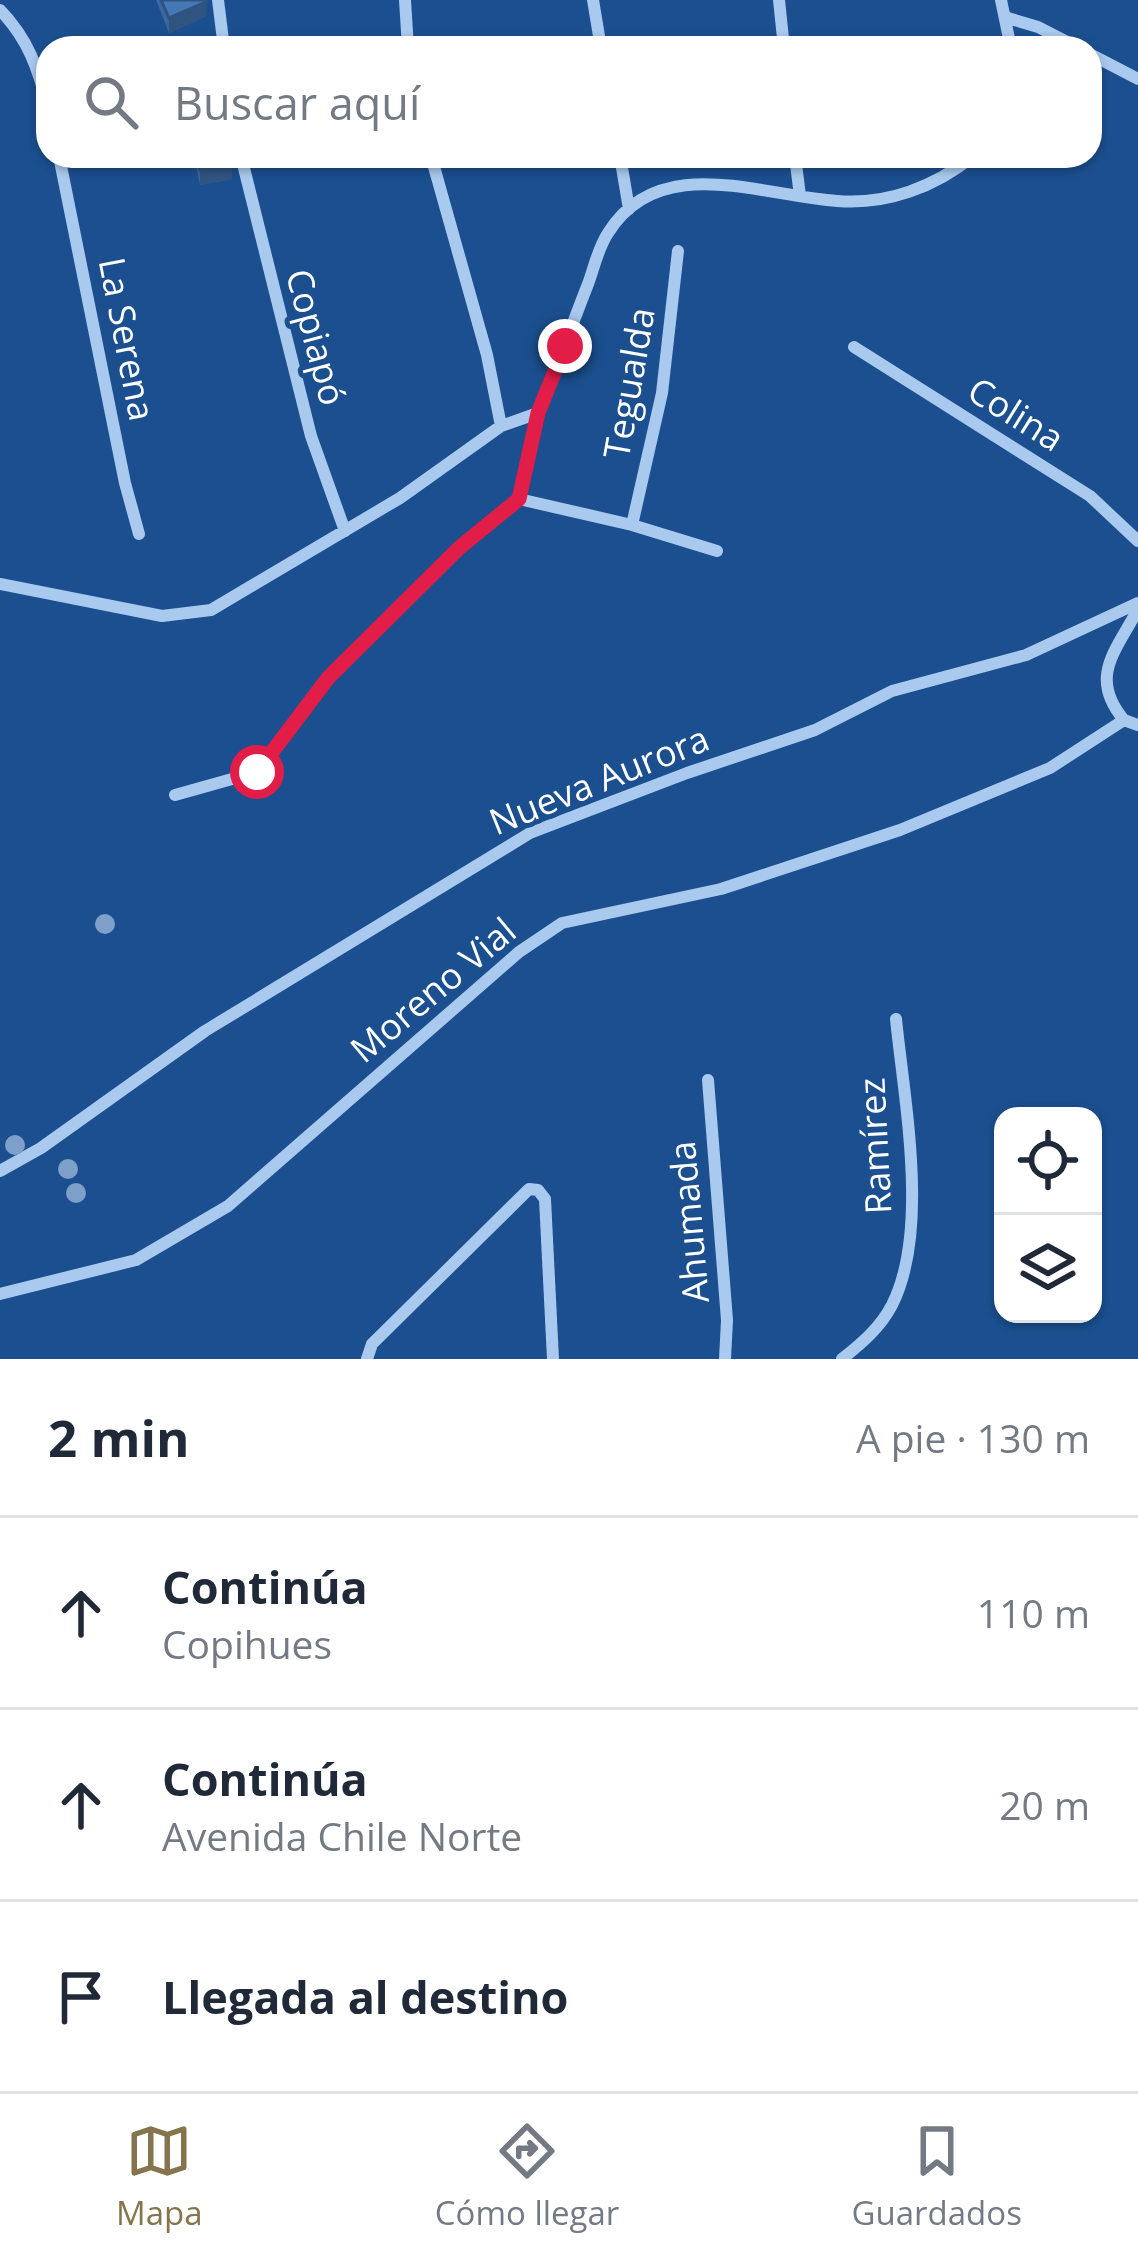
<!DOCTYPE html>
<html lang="es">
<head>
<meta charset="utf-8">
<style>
	body { margin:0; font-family:"Open Sans",sans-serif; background:#f2f2f3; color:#1f2937 }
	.controls { position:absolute; right:36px; bottom:36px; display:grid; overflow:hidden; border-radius:24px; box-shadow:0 3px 9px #0004 }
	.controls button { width:108px; height:108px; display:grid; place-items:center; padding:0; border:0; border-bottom:3px solid #e0e1e3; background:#fff; color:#1f2937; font:60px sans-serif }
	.stop { position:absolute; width:36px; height:36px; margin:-27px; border:9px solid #e11d48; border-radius:50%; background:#fff }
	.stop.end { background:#e11d48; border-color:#fff; box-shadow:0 3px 12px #0008 }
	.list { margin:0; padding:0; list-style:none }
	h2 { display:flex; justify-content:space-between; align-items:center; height:156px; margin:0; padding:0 48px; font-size:51px }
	h2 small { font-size:39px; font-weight:400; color:#747a83 }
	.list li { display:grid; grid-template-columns:78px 1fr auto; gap:36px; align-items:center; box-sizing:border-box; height:192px; padding:0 48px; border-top:3px solid #e0e1e3 }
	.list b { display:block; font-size:45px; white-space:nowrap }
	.list p { margin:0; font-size:39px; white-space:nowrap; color:#747a83 }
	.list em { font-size:39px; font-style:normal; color:#747a83 }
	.icon { flex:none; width:66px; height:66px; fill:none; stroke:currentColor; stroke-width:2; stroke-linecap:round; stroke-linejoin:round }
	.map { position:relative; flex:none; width:1138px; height:1359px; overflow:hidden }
	.search { position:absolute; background:#fff; box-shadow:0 3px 9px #0004; left:36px; right:36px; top:36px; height:132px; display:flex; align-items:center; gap:30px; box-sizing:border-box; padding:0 42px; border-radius:36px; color:#747a83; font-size:45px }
	.sheet { height:732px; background:#fff }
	nav { display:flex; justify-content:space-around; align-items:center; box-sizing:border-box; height:168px; border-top:3px solid #e0e1e3; background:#fff; font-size:33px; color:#747a83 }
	nav a { display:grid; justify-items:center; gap:6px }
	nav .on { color:#84754c }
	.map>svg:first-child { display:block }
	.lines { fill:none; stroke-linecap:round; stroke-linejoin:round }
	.minor { stroke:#a9c9ee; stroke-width:12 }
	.tree { fill:#7ea0ca }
	.wall { fill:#3a679d }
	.shaded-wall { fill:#305480 }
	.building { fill:#4478b7; stroke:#305480; stroke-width:3 }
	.route { stroke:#e11d48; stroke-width:15 }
	.labels { text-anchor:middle; stroke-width:10; stroke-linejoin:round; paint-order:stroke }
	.street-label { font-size:36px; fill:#fff; stroke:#1b4f8f }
</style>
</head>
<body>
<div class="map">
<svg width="1138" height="1359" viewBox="0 0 1138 1359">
	<rect width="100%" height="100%" fill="#1b4f8f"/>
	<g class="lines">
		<!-- minor -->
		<path class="minor" d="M 218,0 L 224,48
			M 405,0 L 408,48
			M 593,0 L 601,48
			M 779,0 L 784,48
			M 1001,0 L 1011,48
			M 0,10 C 28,39 38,68 48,107
			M 1008,18 L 1038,27 L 1079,48
			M 1090,54 L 1138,79
			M 59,156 L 125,483 L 139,534
			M 241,156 L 311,436 L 345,531
			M 431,156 L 487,355 L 501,426
			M 620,156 L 629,209
			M 795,156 L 800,196
			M 854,347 L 1090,496 L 1138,541
			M 519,499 L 632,525 L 717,551
			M 632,525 L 662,393 L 678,251
			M 0,584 L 162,616 L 211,610 L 400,498 L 501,426 L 538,413 C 556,371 571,327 588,284 C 594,268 598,248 608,233 C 659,151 761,196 837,201 C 887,205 935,187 973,156
			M 1124,720 C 1088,677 1116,651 1138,609
			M 175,795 L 257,772 L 328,678 L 459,548 L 519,499 L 538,413
			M 708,1080 L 727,1320 L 725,1359
			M 0,1171 L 41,1148 L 205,1031 L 530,833 L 687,773 L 815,730 L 892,691 L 1026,655 L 1138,603
			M 0,1294 L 136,1260 L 228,1206 L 519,952 L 562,923 L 721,889 L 900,830 L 1050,768 L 1124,720 L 1138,725
			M 367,1359 L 372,1344 L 529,1189 L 538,1190 L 545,1199 L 553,1359
			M 842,1359 C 862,1343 880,1328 892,1305 C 930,1230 904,1100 896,1019"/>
	</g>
	<!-- trees -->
	<g class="tree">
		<circle cx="105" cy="924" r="10"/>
		<circle cx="15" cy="1145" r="10"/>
		<circle cx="68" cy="1169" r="10"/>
		<circle cx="76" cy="1193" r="10"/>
	</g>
	<!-- wall -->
	<path class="wall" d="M 156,0 L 206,0 L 206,16 L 169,33 Z
		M 194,156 L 230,156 L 232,179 L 200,185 Z"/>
	<!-- shaded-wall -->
	<path class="shaded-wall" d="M 206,2 L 206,16 L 169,33 L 169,18 Z
		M 232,164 L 232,179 L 200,185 L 200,170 Z"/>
	<!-- building -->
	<path class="building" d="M 161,0 L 206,0 L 206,2 L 169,18 Z
		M 197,156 L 230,156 L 232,164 L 200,170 Z"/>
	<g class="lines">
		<!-- route -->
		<path class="route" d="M 257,772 L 328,678 L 459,548 L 519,499 L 538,413 L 565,346"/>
	</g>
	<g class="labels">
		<!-- street labels -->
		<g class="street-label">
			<text transform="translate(316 337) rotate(75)" y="13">Copiapó</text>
			<text transform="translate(127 339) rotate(79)" y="13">La Serena</text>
			<text transform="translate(629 383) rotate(-80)" y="13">Tegualda</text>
			<text transform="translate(1016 414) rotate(32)" y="13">Colina</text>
			<text transform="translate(599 780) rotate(-22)" y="13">Nueva Aurora</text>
			<text transform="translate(433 990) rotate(-40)" y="13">Moreno Vial</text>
			<text transform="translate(875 1146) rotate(-93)" y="13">Ramírez</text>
			<text transform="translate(689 1222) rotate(-95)" y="13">Ahumada</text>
		</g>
	</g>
</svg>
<div class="controls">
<button><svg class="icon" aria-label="locate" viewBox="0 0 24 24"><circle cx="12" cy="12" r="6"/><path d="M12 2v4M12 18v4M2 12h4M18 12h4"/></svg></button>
<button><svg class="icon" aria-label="layers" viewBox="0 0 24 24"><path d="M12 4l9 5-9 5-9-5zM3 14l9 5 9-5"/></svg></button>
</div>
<div class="stop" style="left:257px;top:772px"></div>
<div class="stop end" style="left:565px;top:346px"></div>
<div class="search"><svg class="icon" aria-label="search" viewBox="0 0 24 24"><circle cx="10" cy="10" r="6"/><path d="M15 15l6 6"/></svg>Buscar aquí</div>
</div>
<section class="sheet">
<h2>2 min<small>A pie · 130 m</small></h2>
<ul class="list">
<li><svg class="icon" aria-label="ahead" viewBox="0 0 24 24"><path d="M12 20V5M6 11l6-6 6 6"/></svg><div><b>Continúa</b><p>Copihues</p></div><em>110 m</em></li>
<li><svg class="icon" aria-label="ahead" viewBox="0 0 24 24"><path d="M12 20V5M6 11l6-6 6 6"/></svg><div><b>Continúa</b><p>Avenida Chile Norte</p></div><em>20 m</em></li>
<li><svg class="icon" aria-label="arrive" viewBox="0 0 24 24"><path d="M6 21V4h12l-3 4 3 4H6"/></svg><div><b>Llegada al destino</b></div></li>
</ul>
</section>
<nav>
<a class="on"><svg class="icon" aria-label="map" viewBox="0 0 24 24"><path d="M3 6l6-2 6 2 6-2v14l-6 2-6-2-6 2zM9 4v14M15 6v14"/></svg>Mapa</a>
<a><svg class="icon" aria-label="directions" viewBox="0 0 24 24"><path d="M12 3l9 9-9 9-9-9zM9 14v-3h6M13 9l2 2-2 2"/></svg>Cómo llegar</a>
<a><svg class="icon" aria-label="saved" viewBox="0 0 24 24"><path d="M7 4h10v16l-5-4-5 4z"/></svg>Guardados</a>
</nav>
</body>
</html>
